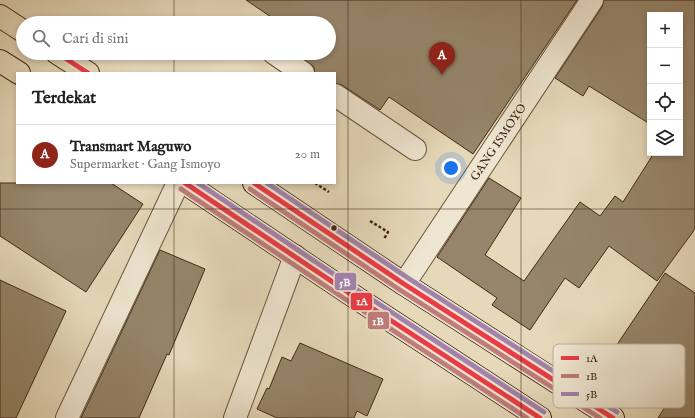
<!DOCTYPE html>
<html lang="id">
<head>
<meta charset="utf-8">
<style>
	body { margin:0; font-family:"IM FELL English",serif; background:#f6f6f6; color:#222 }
	.controls { position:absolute; right:12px; top:12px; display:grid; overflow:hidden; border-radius:0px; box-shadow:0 2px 6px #0003 }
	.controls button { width:36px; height:36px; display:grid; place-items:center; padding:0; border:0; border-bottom:1px solid #e0e0e0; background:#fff; color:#222; font:20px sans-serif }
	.you { position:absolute; left:451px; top:168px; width:14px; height:14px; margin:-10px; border:3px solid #fff; border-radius:50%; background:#1a73e8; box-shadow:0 0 0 6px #1a73e833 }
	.badge { display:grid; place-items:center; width:26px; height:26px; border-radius:50%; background:#8f2418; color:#fff; font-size:13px; font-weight:700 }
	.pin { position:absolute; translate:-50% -33px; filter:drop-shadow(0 1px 2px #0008) }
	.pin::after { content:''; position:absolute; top:21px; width:14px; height:12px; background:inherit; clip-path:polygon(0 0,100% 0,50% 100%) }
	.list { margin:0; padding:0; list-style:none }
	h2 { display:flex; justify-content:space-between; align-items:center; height:52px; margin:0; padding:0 16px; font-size:17px }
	h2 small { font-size:13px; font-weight:400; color:#767676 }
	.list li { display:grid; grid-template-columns:26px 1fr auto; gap:12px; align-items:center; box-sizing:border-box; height:60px; padding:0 16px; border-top:1px solid #e0e0e0 }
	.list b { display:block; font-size:15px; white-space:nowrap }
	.list p { margin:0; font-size:13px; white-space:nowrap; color:#767676 }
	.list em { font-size:13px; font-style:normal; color:#767676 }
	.icon { flex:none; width:22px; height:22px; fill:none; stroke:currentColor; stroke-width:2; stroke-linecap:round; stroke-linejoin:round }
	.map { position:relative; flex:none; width:695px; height:418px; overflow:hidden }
	.search { position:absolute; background:#fff; box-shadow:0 2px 6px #0003; left:16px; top:16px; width:320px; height:44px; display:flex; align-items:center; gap:10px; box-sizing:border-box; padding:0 14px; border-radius:22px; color:#767676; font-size:15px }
	.panel { position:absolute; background:#fff; box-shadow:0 2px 6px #0003; left:16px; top:72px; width:320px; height:112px; border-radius:0px }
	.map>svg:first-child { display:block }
	.building { fill:#96856a; stroke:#402a14 }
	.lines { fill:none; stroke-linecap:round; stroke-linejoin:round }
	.minor-casing { stroke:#6a563e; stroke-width:24 }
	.highway-casing { stroke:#402a14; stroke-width:24 }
	.path { stroke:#402a14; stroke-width:2.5; stroke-dasharray:3 2; stroke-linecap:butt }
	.minor { stroke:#efe6d2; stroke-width:22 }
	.highway { stroke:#e6d9ba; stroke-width:22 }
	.bus-1-casing { stroke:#efe6d2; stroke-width:8 }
	.bus-2-casing { stroke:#efe6d2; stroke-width:8 }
	.bus-3-casing { stroke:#efe6d2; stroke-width:8 }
	.bus-1 { stroke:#e93c46; stroke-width:5 }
	.bus-2 { stroke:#bf7d7a; stroke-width:5 }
	.bus-3 { stroke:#a283ab; stroke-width:5 }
	.grid { fill:none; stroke:#402a14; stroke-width:1; stroke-opacity:0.55 }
	.bus-dot { fill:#402a14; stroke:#efe6d2; stroke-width:1.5 }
	.labels { text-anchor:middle; stroke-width:3; stroke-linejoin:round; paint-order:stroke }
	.street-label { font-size:12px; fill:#402a14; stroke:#efe6d2 }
	.key { fill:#efe6d2; stroke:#baae99; stroke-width:1 }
	.key-label { font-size:11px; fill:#402a14 }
	.line-badge { stroke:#efe6d2; stroke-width:1.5 }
	.badge-label { font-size:11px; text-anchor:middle; font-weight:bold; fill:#fff }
</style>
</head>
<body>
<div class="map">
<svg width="695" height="418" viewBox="0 0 695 418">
	<rect width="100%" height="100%" fill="#e6d9ba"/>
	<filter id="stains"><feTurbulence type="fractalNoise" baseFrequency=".005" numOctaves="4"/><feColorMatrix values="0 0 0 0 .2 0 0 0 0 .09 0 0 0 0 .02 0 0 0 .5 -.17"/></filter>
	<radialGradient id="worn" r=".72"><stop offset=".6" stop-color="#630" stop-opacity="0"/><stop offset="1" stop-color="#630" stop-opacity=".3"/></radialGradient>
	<!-- building -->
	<path class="building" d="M 246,0 L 577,0 L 473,154 L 389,97 L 380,110 L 342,85 L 335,83 L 335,73 L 315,73 L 314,67 L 304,59 L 308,53 L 329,53 L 329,23 L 280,23 Z
		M 604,0 L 695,0 L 695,229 L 657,281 L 609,246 L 579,288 L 565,278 L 530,330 L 492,305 L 497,298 L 437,257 L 489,178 L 521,198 L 485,255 L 524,281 L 580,202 L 600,216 L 615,196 L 623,202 L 654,153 L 680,153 L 680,15 L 650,15 L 650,124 L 589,86 L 583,96 L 555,78 L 602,7 Z
		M 0,183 L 111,183 L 143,204 L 86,292 L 0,236 Z
		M 160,250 L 205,269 L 169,355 L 167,354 L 139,418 L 81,418 Z
		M 665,273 L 695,293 L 695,418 L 658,418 L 670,399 L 608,358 Z
		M 0,280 L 66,311 L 16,418 L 0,418 Z
		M 300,343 L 383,379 L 367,416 L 357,411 L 354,418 L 277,418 L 257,409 L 267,388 L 269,389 L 282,357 L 291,361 Z"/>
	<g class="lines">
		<defs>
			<path id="minor" d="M 274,53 L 303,73
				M 335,95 L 415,149
				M 404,284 L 592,0
				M 67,418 L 178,183
				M 235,418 L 295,256"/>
			<path id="highway" d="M 0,16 L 23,31
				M 57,53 L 88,73
				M 0,61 L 19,73
				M 185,183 L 349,293 L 540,418
				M 254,183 L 404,284 L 613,418"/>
		</defs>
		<!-- minor casing -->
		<use href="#minor" class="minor-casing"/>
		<!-- highway casing -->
		<use href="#highway" class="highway-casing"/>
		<!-- path -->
		<path class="path" d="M 315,183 L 329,192
			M 370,221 L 388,232 L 384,239"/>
		<!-- minor -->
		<use href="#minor" class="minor"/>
		<!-- highway -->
		<use href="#highway" class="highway"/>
		<defs>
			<path id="bus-1" d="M 57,53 L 88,73
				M 185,183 L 349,293 L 540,418
				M 254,183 L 404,284 L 613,418"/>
			<path id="bus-2" d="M 181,189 L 345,299 L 527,418
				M 250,189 L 400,290 L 600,418"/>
			<path id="bus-3" d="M 198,183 L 353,287 L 544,412
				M 267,183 L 408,278 L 617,412"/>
		</defs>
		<!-- bus-1 casing -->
		<use href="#bus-1" class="bus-1-casing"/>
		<!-- bus-2 casing -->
		<use href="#bus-2" class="bus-2-casing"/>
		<!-- bus-3 casing -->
		<use href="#bus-3" class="bus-3-casing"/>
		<!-- bus-1 -->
		<use href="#bus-1" class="bus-1"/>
		<!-- bus-2 -->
		<use href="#bus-2" class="bus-2"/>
		<!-- bus-3 -->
		<use href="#bus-3" class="bus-3"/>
	</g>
	<!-- grid -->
	<path class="grid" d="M 174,0 L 174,23M 348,0 L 348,418M 521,0 L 521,418M 174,53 L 174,73M 174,183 L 174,418M 0,209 L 695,209"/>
	<!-- markers -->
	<circle class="bus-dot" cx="334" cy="228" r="3.5"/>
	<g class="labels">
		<!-- street labels -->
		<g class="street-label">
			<text transform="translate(498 142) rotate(-56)" y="4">GANG ISMOYO</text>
		</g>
	</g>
	<!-- legend -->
	<rect x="553" y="344" width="132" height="64" rx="6" class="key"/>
	<rect x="561" y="356" width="18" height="4" fill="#e93c46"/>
	<rect x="561" y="374" width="18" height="4" fill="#bf7d7a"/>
	<rect x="561" y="392" width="18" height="4" fill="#a283ab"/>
	<g class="key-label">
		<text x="586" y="362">1A</text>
		<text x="586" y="380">1B</text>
		<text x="586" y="398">5B</text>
	</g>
	<g class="line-badge">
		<rect x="334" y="272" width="23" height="19" rx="4" fill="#a283ab"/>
		<rect x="350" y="292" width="23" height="19" rx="4" fill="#e93c46"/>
		<rect x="367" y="311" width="23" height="19" rx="4" fill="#bf7d7a"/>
	</g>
	<g class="badge-label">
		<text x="345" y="286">5B</text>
		<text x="362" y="305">1A</text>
		<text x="378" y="325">1B</text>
	</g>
	<rect width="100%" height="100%" filter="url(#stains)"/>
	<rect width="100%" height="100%" fill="url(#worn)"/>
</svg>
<div class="controls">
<button>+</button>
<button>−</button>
<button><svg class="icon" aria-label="locate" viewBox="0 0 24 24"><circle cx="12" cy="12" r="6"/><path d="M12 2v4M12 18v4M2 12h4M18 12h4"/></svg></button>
<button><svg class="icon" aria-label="layers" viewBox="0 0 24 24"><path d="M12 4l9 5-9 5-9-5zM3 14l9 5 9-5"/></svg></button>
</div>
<div class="you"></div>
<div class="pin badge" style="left:442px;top:75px">A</div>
<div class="search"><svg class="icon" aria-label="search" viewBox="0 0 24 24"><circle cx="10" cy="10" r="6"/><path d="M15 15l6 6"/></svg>Cari di sini</div>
<section class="panel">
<h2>Terdekat<small></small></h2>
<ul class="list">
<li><span class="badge">A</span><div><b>Transmart Maguwo</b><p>Supermarket · Gang Ismoyo</p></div><em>20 m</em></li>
</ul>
</section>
</div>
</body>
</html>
